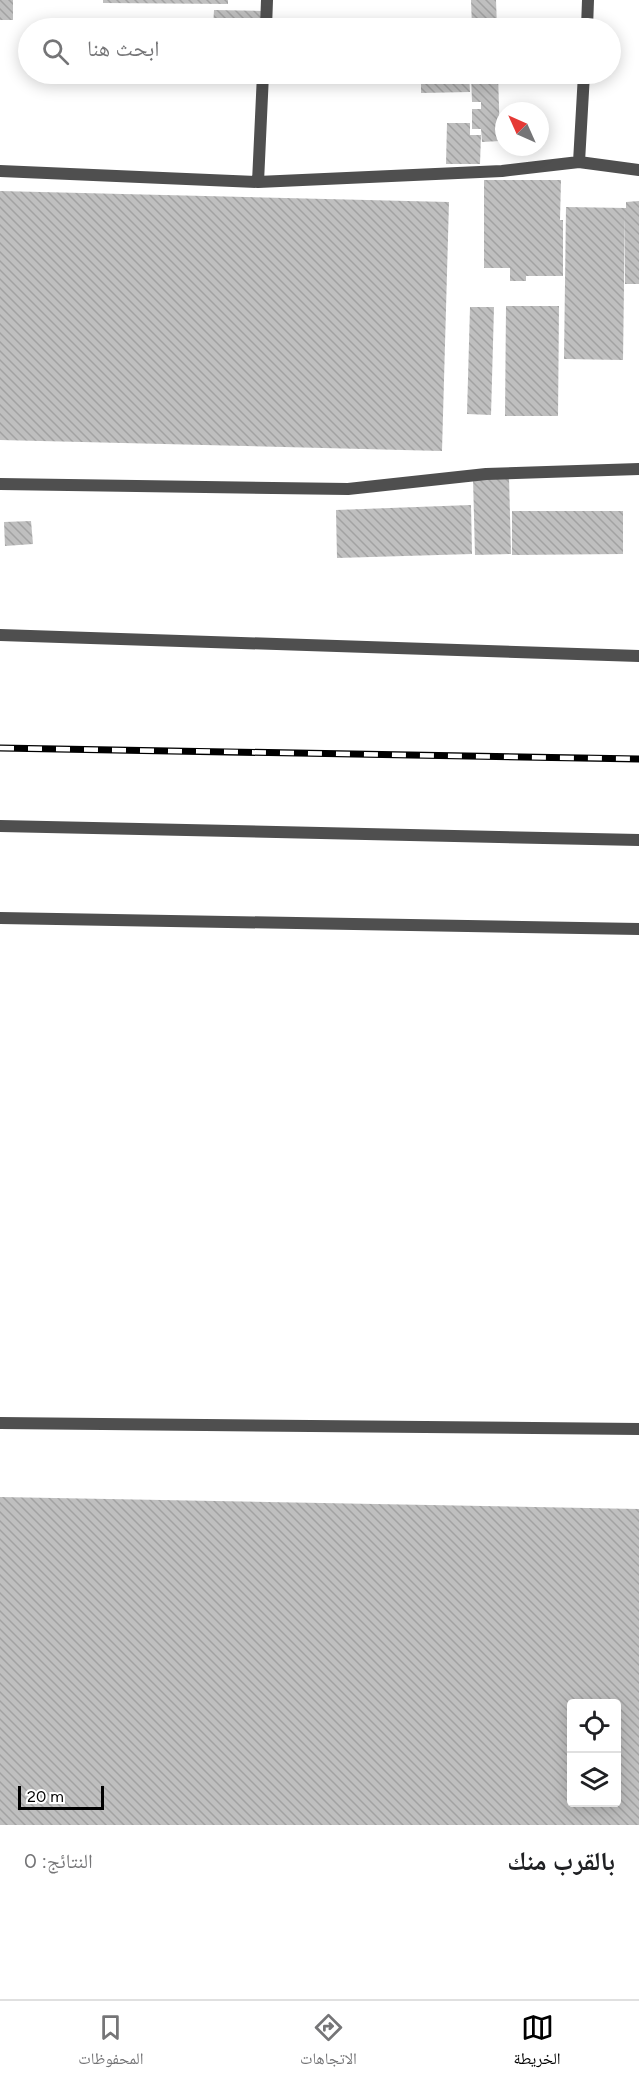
<!DOCTYPE html>
<html lang="ar">
<head>
<meta charset="utf-8">
<style>
	body { margin:0; font-family:Figtree,"Noto Naskh Arabic",sans-serif; background:#f2f2f2; color:#202124; direction:rtl }
	.controls { position:absolute; right:18px; bottom:18px; display:grid; overflow:hidden; border-radius:6px; box-shadow:0 3px 15px #0003 }
	.controls button { width:54px; height:54px; display:grid; place-items:center; padding:0; border:0; border-bottom:2px solid #e0e0e0; background:#fff; color:#202124; font:30px sans-serif }
	.compass { position:absolute; left:495px; top:102px; width:54px; height:54px; border-radius:50%; background:#fff; box-shadow:0 3px 15px #0003; rotate:315deg }
	.scale { position:absolute; left:18px; bottom:15px; width:86px; box-sizing:border-box; padding-left:6px; border:3px solid #000; border-top:0; font-size:16px; line-height:21px; white-space:nowrap; color:#000; -webkit-text-stroke:4px #fff; paint-order:stroke }
	.list { margin:0; padding:0; list-style:none }
	h2 { display:flex; justify-content:space-between; align-items:center; height:78px; margin:0; padding:0 24px; font-size:26px }
	h2 small { font-size:20px; font-weight:400; color:#757577 }
	.icon { flex:none; width:33px; height:33px; fill:none; stroke:currentColor; stroke-width:2; stroke-linecap:round; stroke-linejoin:round }
	.map { position:relative; flex:none; width:639px; height:1825px; overflow:hidden; direction:ltr }
	.search { position:absolute; background:#fff; box-shadow:0 3px 15px #0003; left:18px; right:18px; top:18px; height:66px; display:flex; align-items:center; gap:15px; box-sizing:border-box; padding:0 21px; border-radius:33px; color:#757577; font-size:22px }
	.sheet { height:174px; background:#fff }
	nav { display:flex; justify-content:space-around; align-items:center; box-sizing:border-box; height:84px; border-top:2px solid #e0e0e0; background:#fff; font-size:16px; color:#757577 }
	nav a { display:grid; justify-items:center; gap:3px }
	nav .on { color:#000 }
	.map>svg:first-child { display:block }
	.building { fill:url(#building-back-hatch); fill-rule:evenodd }
	.lines { fill:none; stroke-linecap:round; stroke-linejoin:round }
	.service { stroke:#4f4f4f; stroke-width:12 }
	.minor { stroke:#4f4f4f; stroke-width:12 }
	.rail-casing { stroke:#000; stroke-width:7 }
	.rail { stroke:#fff; stroke-width:4.5; stroke-dasharray:14; stroke-linecap:butt }
</style>
</head>
<body>
<div class="map">
<svg width="639" height="1825" viewBox="0 0 639 1825">
	<defs>
		<pattern id="building-back-hatch" width="6" height="6" patternUnits="userSpaceOnUse" patternTransform="scale(1.5)"><rect width="6" height="6" fill="#bfbfbf"/><path d="M-1 5l2 2M0 0l6 6M5-1l2 2" fill="none" stroke="#a2a2a2"/></pattern>
	</defs>
	<rect width="100%" height="100%" fill="#fff"/>
	<!-- building -->
	<path class="building" d="M 0,0 L 13,0 L 13,20 L 0,20 Z
		M 103,0 L 228,0 L 228,4 L 103,3 Z
		M 471,0 L 496,0 L 497,28 L 472,28 Z
		M 214,10 L 265,11 L 264,28 L 213,28 Z
		M 421,74 L 469,74 L 470,92 L 421,93 Z
		M 471,74 L 498,74 L 500,141 L 482,142 L 481,129 L 472,129 L 472,109 L 481,109 L 481,102 L 472,102 Z
		M 447,123 L 470,123 L 470,135 L 481,135 L 480,164 L 446,164 Z
		M 484,180 L 561,180 L 560,220 L 563,220 L 563,276 L 526,276 L 526,281 L 510,281 L 510,268 L 484,268 Z
		M 0,191 L 449,202 L 442,451 L 0,440 Z
		M 639,201 L 639,284 L 625,284 L 625,213 L 623,360 L 564,359 L 566,207 L 626,208 L 626,202 Z
		M 506,306 L 559,306 L 558,416 L 505,416 Z
		M 470,307 L 494,307 L 491,415 L 467,414 Z
		M 509,477 L 511,554 L 475,555 L 473,478 Z
		M 471,505 L 472,554 L 337,558 L 336,510 Z
		M 512,511 L 623,511 L 623,554 L 512,555 Z
		M 31,521 L 33,544 L 5,546 L 4,522 Z
		M 0,1497 L 639,1509 L 639,1825 L 0,1825 ZM 572,1704 L 616,1704 L 616,1802 L 572,1802 Z"/>
	<g class="lines">
		<!-- service -->
		<path class="service" d="M 266,28 L 267,0
			M 587,28 L 588,0
			M 584,74 L 579,162 L 639,170
			M 0,171 L 258,182 L 502,171 L 579,162
			M 258,182 L 263,74
			M 0,484 L 348,489 L 486,474 L 639,469
			M 0,635 L 639,656
			M 0,1423 L 639,1429"/>
		<!-- minor -->
		<path class="minor" d="M 0,826 L 639,840
			M 0,918 L 639,929"/>
		<defs>
			<path id="rail" d="M 0,748 L 639,759"/>
		</defs>
		<!-- rail casing -->
		<use href="#rail" class="rail-casing"/>
		<!-- rail -->
		<use href="#rail" class="rail"/>
	</g>
</svg>
<div class="controls">
<button><svg class="icon" aria-label="locate" viewBox="0 0 24 24"><circle cx="12" cy="12" r="6"/><path d="M12 2v4M12 18v4M2 12h4M18 12h4"/></svg></button>
<button><svg class="icon" aria-label="layers" viewBox="0 0 24 24"><path d="M12 4l9 5-9 5-9-5zM3 14l9 5 9-5"/></svg></button>
</div>
<svg class="compass" viewBox="-18 -18 36 36"><path d="M0-13l5 13h-10z" fill="#e53935"/><path d="M0 13l5-13h-10z" fill="#757577"/></svg>
<div class="scale">20 m</div>
<div class="search"><svg class="icon" aria-label="search" viewBox="0 0 24 24"><circle cx="10" cy="10" r="6"/><path d="M15 15l6 6"/></svg>ابحث هنا</div>
</div>
<section class="sheet">
<h2>بالقرب منك<small>النتائج: 0</small></h2>
<ul class="list">
</ul>
</section>
<nav>
<a class="on"><svg class="icon" aria-label="map" viewBox="0 0 24 24"><path d="M3 6l6-2 6 2 6-2v14l-6 2-6-2-6 2zM9 4v14M15 6v14"/></svg>الخريطة</a>
<a><svg class="icon" aria-label="directions" viewBox="0 0 24 24"><path d="M12 3l9 9-9 9-9-9zM9 14v-3h6M13 9l2 2-2 2"/></svg>الاتجاهات</a>
<a><svg class="icon" aria-label="saved" viewBox="0 0 24 24"><path d="M7 4h10v16l-5-4-5 4z"/></svg>المحفوظات</a>
</nav>
</body>
</html>
